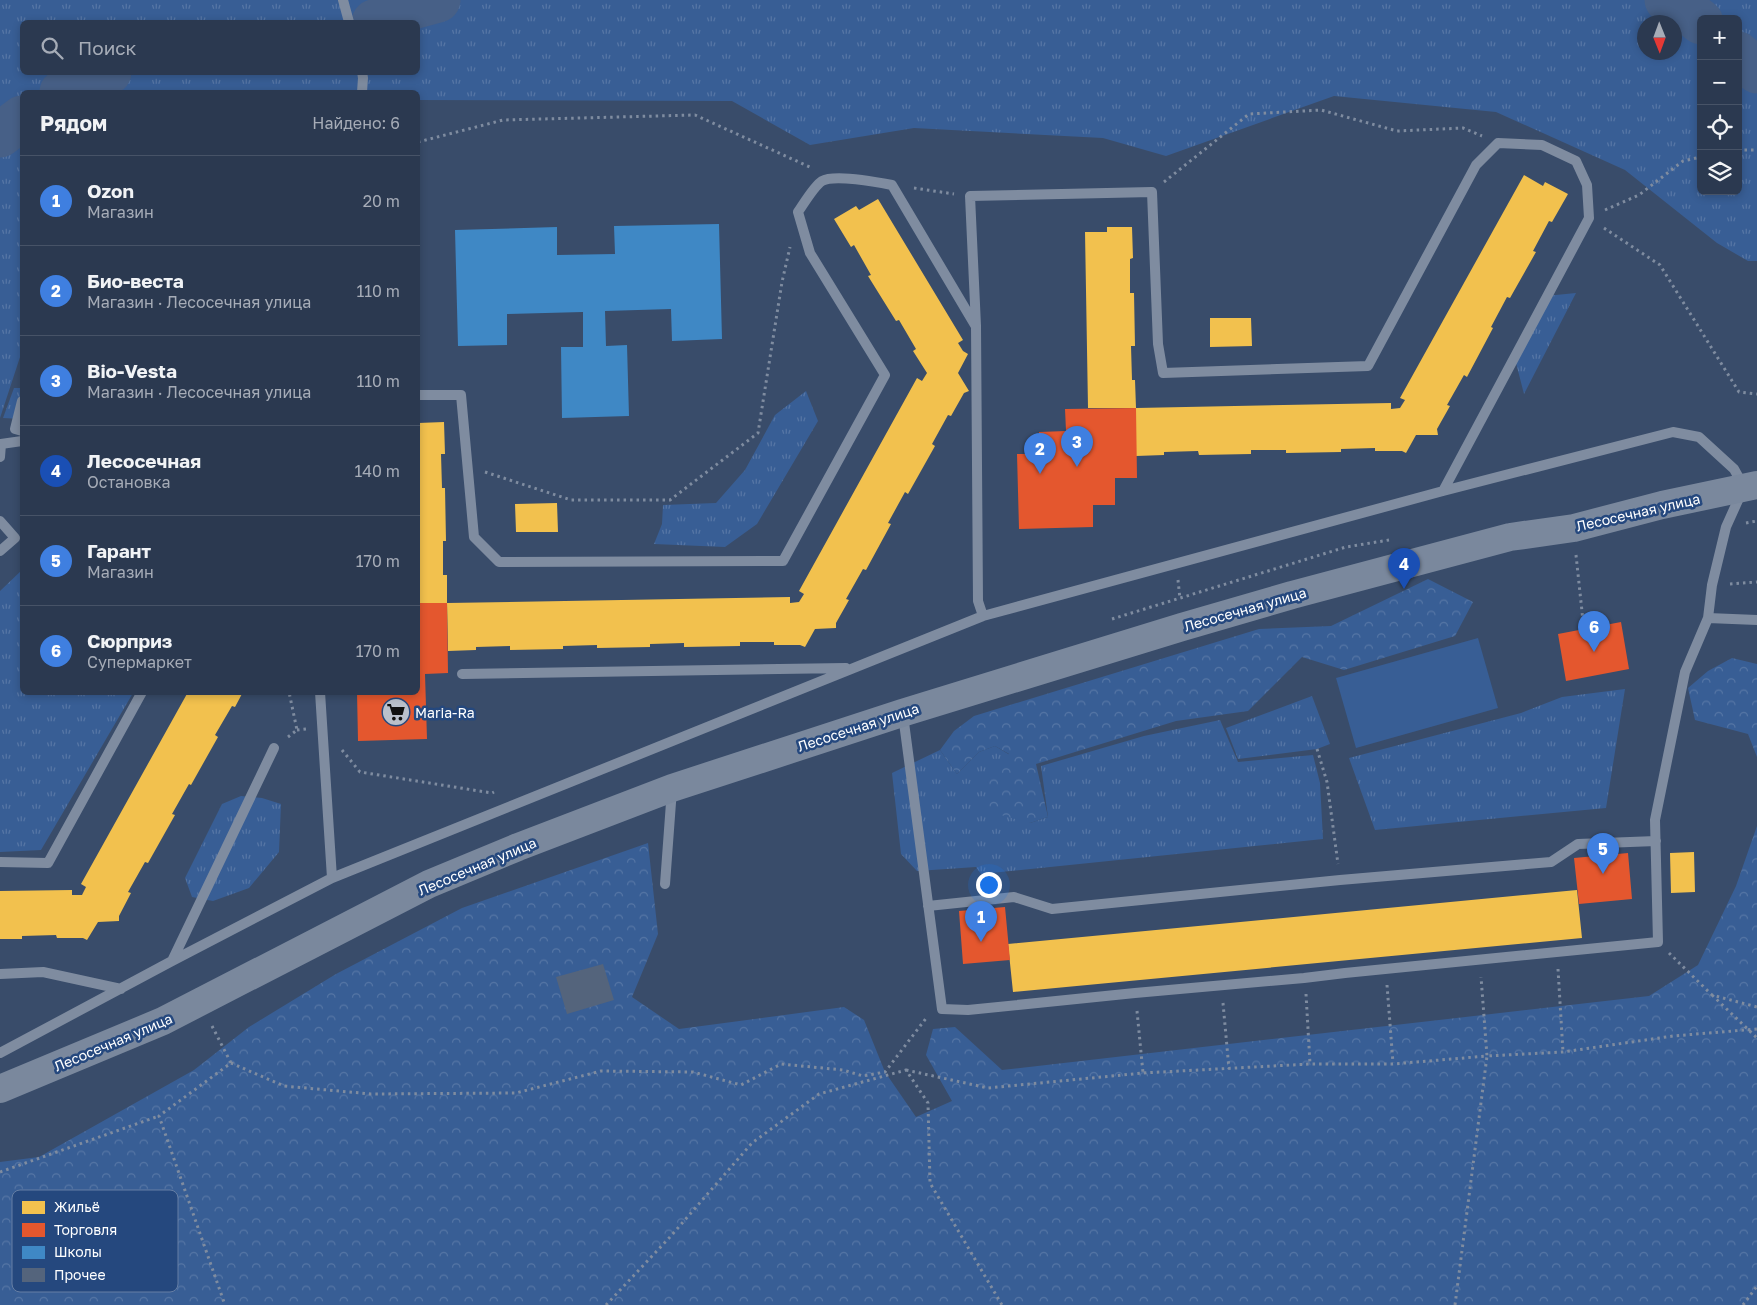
<!DOCTYPE html>
<html lang="ru">
<head>
<meta charset="utf-8">
<style>
	body { margin:0; font-family:"Golos Text",sans-serif; background:#334057; color:#f1f3f6 }
	.controls { position:absolute; right:15px; top:15px; display:grid; overflow:hidden; border-radius:8px; box-shadow:0 2px 8px #0003 }
	.controls button { width:45px; height:45px; display:grid; place-items:center; padding:0; border:0; border-bottom:1px solid #475367; background:#2b3950; color:#f1f3f6; font:25px sans-serif }
	.compass { position:absolute; left:1637px; top:15px; width:45px; height:45px; border-radius:50%; background:#2b3950; box-shadow:0 2px 8px #0003; rotate:179deg }
	.you { position:absolute; left:988px; top:884px; width:18px; height:18px; margin:-12px; border:4px solid #fff; border-radius:50%; background:#1a73e8; box-shadow:0 0 0 8px #1a73e833 }
	.badge { display:grid; place-items:center; width:32px; height:32px; border-radius:50%; background:#8abfa5; color:#fff; font-size:16px; font-weight:700 }
	.pin { position:absolute; translate:-50% -41px; filter:drop-shadow(0 1px 2px #0008) }
	.pin::after { content:''; position:absolute; top:26px; width:18px; height:15px; background:inherit; clip-path:polygon(0 0,100% 0,50% 100%) }
	.list { margin:0; padding:0; list-style:none }
	h2 { display:flex; justify-content:space-between; align-items:center; height:65px; margin:0; padding:0 20px; font-size:21px }
	h2 small { font-size:16px; font-weight:400; color:#a6acb7 }
	.list li { display:grid; grid-template-columns:32px 1fr auto; gap:15px; align-items:center; box-sizing:border-box; height:90px; padding:0 20px; border-top:1px solid #475367 }
	.list b { display:block; font-size:19px; white-space:nowrap }
	.list p { margin:0; font-size:16px; white-space:nowrap; color:#a6acb7 }
	.list em { font-size:16px; font-style:normal; color:#a6acb7 }
	.icon { flex:none; width:28px; height:28px; fill:none; stroke:currentColor; stroke-width:2; stroke-linecap:round; stroke-linejoin:round }
	.map { position:relative; flex:none; width:1757px; height:1305px; overflow:hidden }
	.search { position:absolute; background:#2b3950; box-shadow:0 2px 8px #0003; left:20px; top:20px; width:400px; height:55px; display:flex; align-items:center; gap:12px; box-sizing:border-box; padding:0 18px; border-radius:8px; color:#a6acb7; font-size:19px }
	.panel { position:absolute; background:#2b3950; box-shadow:0 2px 8px #0003; left:20px; top:90px; width:400px; height:605px; border-radius:8px }
	.map>svg:first-child { display:block }
	.grass { fill:url(#grass-tufts); fill-rule:evenodd }
	.forest { fill:url(#forest-crowns) }
	.pitch { fill:#385e95 }
	.homes { fill:#f2c14e }
	.shops { fill:#e4572e }
	.schools { fill:#3f88c5 }
	.lines { fill:none; stroke-linecap:round; stroke-linejoin:round }
	.river { stroke:#476087; stroke-width:45 }
	.building { fill:#54647c }
	.path { stroke:#7f8ca0; stroke-width:3; stroke-dasharray:2.5 4; stroke-linecap:butt }
	.lane { stroke:#7f8ca0; stroke-width:10 }
	.secondary { stroke:#7a889d; stroke-width:28 }
	.labels { text-anchor:middle; dominant-baseline:central; stroke-width:5; stroke-linejoin:round; paint-order:stroke }
	.street-label { font-size:14px; fill:#fff; stroke:#25487e }
	.poi-label { font-size:14px; fill:#fff; stroke:#25487e; text-anchor:start }
	.key { fill:#25487e; stroke:#667fa5; stroke-width:1 }
	.key-label { font-size:14px; fill:#fff }
</style>
</head>
<body>
<div class="map">
<svg width="1757" height="1305" viewBox="0 0 1757 1305">
	<defs>
		<pattern id="grass-tufts" width="24" height="20" patternUnits="userSpaceOnUse" patternTransform="scale(1.25)"><rect width="24" height="20" fill="#385e95"/><path d="M3 7l-1-3M5 7V3M7 7l1-3M15 17l-1-3M17 17v-4M19 17l1-3" fill="none" stroke="#5676a5"/></pattern>
		<pattern id="forest-crowns" width="20" height="18" patternUnits="userSpaceOnUse" patternTransform="scale(1.25)"><rect width="20" height="18" fill="#385e95"/><path d="M2 6a3 3 0 1 1 6 0M12 15a3 3 0 1 1 6 0" fill="none" stroke="#5676a5"/></pattern>
	</defs>
	<rect width="100%" height="100%" fill="#394c6a"/>
	<!-- grass -->
	<path class="grass" d="M0,0h1757v261h-9l-31,-18 -92,-73 -129,-58 -162,-16 -168,60 -63,-18 -189,-10 -104,17 -78,-44 -314,-1v-8h-396v259l-22,67zM1701,19h37v172h-37zM22,22h396v50h-396zM1644,22h30v30h-30z
		M1576,293l-52,101 -9,-35 31,-63z
		M14,388h8v31l-19,-1z
		M806,391l12,30 -61,103 -32,23 -71,-3 8,-20 1,-19 53,-2 29,-33 30,-55z
		M22,570v122l111,1 -92,157 -41,2v-261z
		M1625,689l-19,119 -231,22 -26,-72 172,-45 41,-16z
		M1312,696l18,48 -13,5 -79,10 -12,-31z
		M1220,720l18,42 75,-7 7,28 3,56 -342,35 -5,-7 -59,4 -16,-17 -9,-81 48,-23 17,24 22,-22 16,-6 15,9 -23,27 43,41 18,-6 -7,-51 103,-30z
		M241,796l21,2 19,6 -2,48 -30,36 -36,13 -21,-4 -7,-19 37,-74z"/>
	<!-- forest -->
	<path class="forest" d="M1428,579l45,23 -18,34 -111,34 -42,-13 -54,54 -72,10 -140,43 12,53 -18,6 -40,-11 -3,-31 22,-27 -14,-8 -16,6 -22,22 -17,-24 14,-19 20,-15 285,-87 72,-3z
		M1732,658l25,6v93l-9,-23 -53,-14 -7,-32 20,-17z
		M1757,826v479h-1757v-143l39,-5 155,-87 55,-43 87,-53 126,-66 186,-65 10,91 -26,63 47,32 165,-22 20,13 21,52 31,45 36,-16 -26,-46 7,-26 22,-2 47,43 647,-74 49,-31 38,-79z"/>
	<!-- pitch -->
	<path class="pitch" d="M1478,638l20,70 -142,40 -20,-70z"/>
	<!-- homes -->
	<path class="homes" d="M1524,175l19,11 2,-4 23,12 -16,28 -3,-1 -16,30 3,1 -26,46 -3,-1 -16,30 2,1 -26,49 -3,-2 -17,30 3,1 -13,23 1,6h-22l-10,18 -4,-2h-27v-3l-34,1v3l-55,1v-3h-35v4l-52,1 -1,-4 -34,1v3l-28,1v-48h-48l-3,-176h22v-5h25l1,31 -3,1v34h4l1,53h-4l1,34h3l1,28 255,-5v6l9,-1 5,-8 -5,-2z
		M878,199l85,141 -5,3 5,8 5,3 -10,19 11,18 -5,2 -13,23 -3,-1 -16,29 3,2 -27,48 -3,-2 -17,31 3,1 -25,46 -3,-1 -17,30 3,1 -13,23v5l-21,1 -10,18 -5,-2h-26v-3h-34v4l-56,1v-4l-34,1v3l-53,1v-3l-34,1v3l-53,1v-4l-34,1v3l-28,1 -1,-48 343,-6v6l9,-1 5,-8 -5,-3 118,-213 5,3 5,-8 -14,-22 3,-2 -17,-29 -3,1 -28,-45 3,-1 -17,-30 -3,2 -17,-28 22,-13 3,4z
		M1210,318h41l1,28 -42,1z
		M444,422l1,32h-4l1,34h3l1,53h-3v34h4v28h-29v-180z
		M557,503l1,29h-42l-1,-28z
		M188,692h55l-8,15 -3,-1 -17,29 3,2 -27,48 -2,-1 -17,30 3,1 -27,48 -3,-1 -17,30 3,1 -12,23v5l-21,1 -11,18 -4,-2h-26l-1,-3 -34,1v3h-22v-48l72,-1v5h10l4,-8 -5,-3z
		M1694,852l1,40 -24,1 -1,-40z
		M1577,890l5,48 -569,54 -5,-48z"/>
	<!-- shops -->
	<path class="shops" d="M1136,408l1,70h-22v27h-22v22l-74,2 -2,-75h22v-22l27,-1 -1,-22z
		M418,603h29l1,70 -23,1 2,65 -69,2 -1,-49h61z
		M1621,622l8,47 -63,12 -8,-47z
		M1628,853l4,46 -53,5 -5,-46z
		M1005,907l5,53 -47,4 -4,-53z"/>
	<!-- schools -->
	<path class="schools" d="M719,224l3,115 -50,2 -1,-32 -66,2 1,35 21,-1 2,71 -67,2 -1,-71h22v-35l-76,2v31l-49,1 -3,-116 102,-3v28l58,-1 -1,-28z"/>
	<g class="lines">
		<!-- river -->
		<path class="river" d="M1667,0l14,6 20,16
			M374,22l35,-14 29,-8
			M1738,54l19,17
			M62,92l16,-9 31,-11
			M0,135l22,-17"/>
	</g>
	<!-- building -->
	<path class="building" d="M603,964l11,36 -47,14 -11,-37z"/>
	<g class="lines">
		<!-- path -->
		<path class="path" d="M418,142l85,-22 192,-5 117,53
			M1738,150h19
			M1164,182l85,-68 72,-4 76,21 66,-3 19,8
			M914,188l40,6
			M1605,210l34,-15 44,-34 18,-4
			M1604,228l56,37 79,127 18,2
			M485,472l86,28h99l88,-67 24,-151 8,-35
			M1746,523l11,-2
			M1576,555l7,66
			M1178,580l2,19
			M1730,584l27,-2
			M1112,619l234,-72 43,-7
			M297,730l9,-1
			M288,737l9,-7 -8,-38
			M1317,749l10,33 11,82
			M342,750l18,22 132,21 2,-1
			M1669,953l43,42 45,12
			M1558,969l5,83
			M1387,985l6,78
			M1306,994l4,70
			M1712,995l45,43
			M1223,1003l6,66
			M1137,1011l6,62
			M212,1026l19,37 -72,53 66,189
			M231,1063l53,23 87,8 145,-1 85,-22 92,1 48,13 40,-21 62,6 20,6 22,-4 42,-55
			M906,1070l82,18 155,-15 167,-9h83l94,-8 -6,-79
			M0,1172l159,-56
			M606,1305l64,-68 82,-94 67,-49 87,-24 22,33 2,80 72,122
			M1455,1305l32,-249 76,-4 110,-16 84,-7
			M1743,1305l14,-19"/>
		<!-- lane -->
		<path class="lane" d="M343,0l6,22
			M362,72l1,6 -1,14
			M418,395h43l13,142 25,25 284,-1 102,-186 -75,-122 -12,-41c5,-7 16,-26 24,-31 12,-7 55,1 70,4l83,140
			M22,401l-7,28 7,2
			M0,457l1,-13 21,-3
			M0,521l15,17 -15,13
			M983,616l-5,-15 -2,-275 -6,-130 182,-4 6,152 5,29 205,-7 108,-201 22,-22 44,2 34,16 11,24 2,33 -146,273
			M462,674l384,-6
			M320,692l12,186
			M903,715l39,294 26,1 167,-17 169,-15 41,-5 313,-31 -3,-122 30,-148 23,-54
			M0,862l48,1 94,-171
			M665,884l7,-95
			M928,906l86,-9 38,12 288,-29 211,-18 27,-18 78,-3
			M172,961l102,-213
			M0,974l43,-2 78,17
			M0,1053l172,-92 160,-83 651,-262 460,-125 230,-59 26,5 35,32 10,18 -18,40 -14,58 -4,33 49,2"/>
		<!-- secondary -->
		<path class="secondary" d="M0,1089l163,-68 266,-137 89,-37 154,-59 230,-75 280,-86 110,-32 218,-58 64,-9 88,-23 95,-20"/>
	</g>
	<!-- icons -->
	<defs>
		<symbol id="supermarket-disc" viewBox="-11 -11 22 22"><circle r="9.5" fill="#bac0cb" stroke="#25487e"/><path d="M-6-5.5h2.5l.6 2H6L4.5 2H-2.5L-4.4-4H-6ZM-1.5 3.2a1.3 1.3 0 1 0 .1 0ZM3 3.2a1.3 1.3 0 1 0 .1 0Z" fill="#111"/></symbol>
	</defs>
	<g fill-rule="evenodd">
		<use href="#supermarket-disc" x="380" y="696" width="32" height="32"/>
	</g>
	<g class="labels">
		<!-- street labels -->
		<g class="street-label">
			<text transform="translate(1638 512) rotate(-13)">Лесосечная улица</text>
			<text transform="translate(1245 609) rotate(-16)">Лесосечная улица</text>
			<text transform="translate(858 727) rotate(-18)">Лесосечная улица</text>
			<text transform="translate(477 866) rotate(-23)">Лесосечная улица</text>
			<text transform="translate(113 1042) rotate(-23)">Лесосечная улица</text>
		</g>
		<!-- poi labels -->
		<g class="poi-label">
			<text x="415" y="712">Maria-Ra</text>
		</g>
	</g>
	<!-- legend -->
	<rect x="12" y="1190" width="166" height="102" rx="8" class="key"/>
	<rect x="22" y="1201" width="23" height="13" fill="#f2c14e"/>
	<rect x="22" y="1223" width="23" height="14" fill="#e4572e"/>
	<rect x="22" y="1246" width="23" height="13" fill="#3f88c5"/>
	<rect x="22" y="1268" width="23" height="14" fill="#54647c"/>
	<g class="key-label">
		<text x="54" y="1212">Жильё</text>
		<text x="54" y="1235">Торговля</text>
		<text x="54" y="1257">Школы</text>
		<text x="54" y="1280">Прочее</text>
	</g>
</svg>
<div class="controls">
<button>+</button>
<button>−</button>
<button><svg class="icon" aria-label="locate" viewBox="0 0 24 24"><circle cx="12" cy="12" r="6"/><path d="M12 2v4M12 18v4M2 12h4M18 12h4"/></svg></button>
<button><svg class="icon" aria-label="layers" viewBox="0 0 24 24"><path d="M12 4l9 5-9 5-9-5zM3 14l9 5 9-5"/></svg></button>
</div>
<svg class="compass" viewBox="-18 -18 36 36"><path d="M0-13l5 13h-10z" fill="#e53935"/><path d="M0 13l5-13h-10z" fill="#a6acb7"/></svg>
<div class="you"></div>
<div class="pin badge" style="left:981px;top:942px;background:#3f7fe0">1</div>
<div class="pin badge" style="left:1040px;top:474px;background:#3f7fe0">2</div>
<div class="pin badge" style="left:1077px;top:467px;background:#3f7fe0">3</div>
<div class="pin badge" style="left:1404px;top:589px;background:#1a4fb4">4</div>
<div class="pin badge" style="left:1603px;top:874px;background:#3f7fe0">5</div>
<div class="pin badge" style="left:1594px;top:652px;background:#3f7fe0">6</div>
<div class="search"><svg class="icon" aria-label="search" viewBox="0 0 24 24"><circle cx="10" cy="10" r="6"/><path d="M15 15l6 6"/></svg>Поиск</div>
<section class="panel">
<h2>Рядом<small>Найдено: 6</small></h2>
<ul class="list">
<li><span class="badge" style="background:#3f7fe0">1</span><div><b>Ozon</b><p>Магазин</p></div><em>20 m</em></li>
<li><span class="badge" style="background:#3f7fe0">2</span><div><b>Био-веста</b><p>Магазин · Лесосечная улица</p></div><em>110 m</em></li>
<li><span class="badge" style="background:#3f7fe0">3</span><div><b>Bio-Vesta</b><p>Магазин · Лесосечная улица</p></div><em>110 m</em></li>
<li><span class="badge" style="background:#1a4fb4">4</span><div><b>Лесосечная</b><p>Остановка</p></div><em>140 m</em></li>
<li><span class="badge" style="background:#3f7fe0">5</span><div><b>Гарант</b><p>Магазин</p></div><em>170 m</em></li>
<li><span class="badge" style="background:#3f7fe0">6</span><div><b>Сюрприз</b><p>Супермаркет</p></div><em>170 m</em></li>
</ul>
</section>
</div>
</body>
</html>
